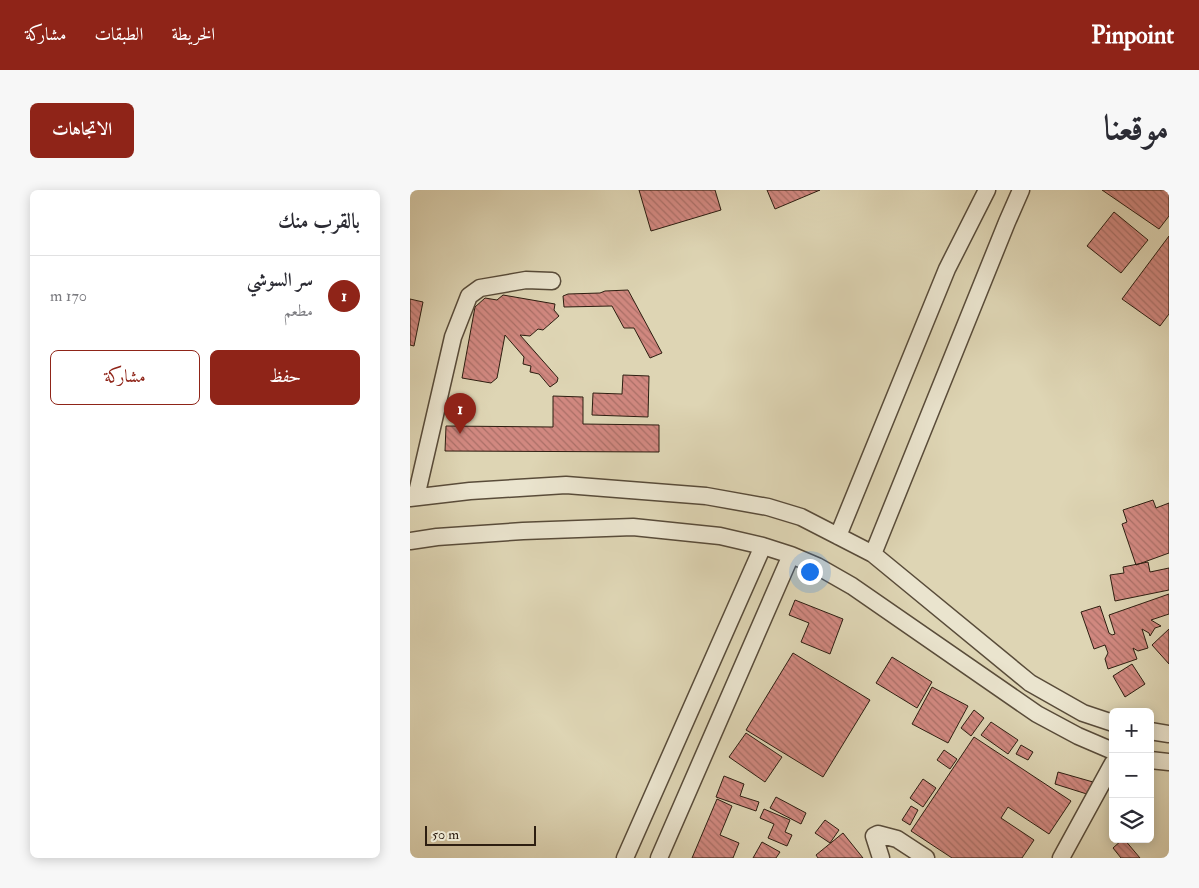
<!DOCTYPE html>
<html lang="ar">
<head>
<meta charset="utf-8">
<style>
	body { margin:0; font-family:"IM FELL Double Pica",Amiri,serif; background:#f7f7f7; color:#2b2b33; direction:rtl }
	.controls { position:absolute; right:15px; bottom:15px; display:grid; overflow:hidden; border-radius:8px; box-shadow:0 2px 12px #0003 }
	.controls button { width:45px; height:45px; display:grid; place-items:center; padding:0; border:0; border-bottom:1px solid #e1e1e2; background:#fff; color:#2b2b33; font:25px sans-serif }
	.scale { position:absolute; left:15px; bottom:12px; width:111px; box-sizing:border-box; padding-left:5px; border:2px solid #2d1e11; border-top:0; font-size:14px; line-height:18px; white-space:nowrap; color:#2d1e11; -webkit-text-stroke:4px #eae4ce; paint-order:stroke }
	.you { position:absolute; left:399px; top:381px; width:18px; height:18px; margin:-12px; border:4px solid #fff; border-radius:50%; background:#1a73e8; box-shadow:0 0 0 8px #1a73e833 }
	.badge { display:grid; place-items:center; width:32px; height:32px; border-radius:50%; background:#8f2418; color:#fff; font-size:16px; font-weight:700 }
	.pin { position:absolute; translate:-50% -41px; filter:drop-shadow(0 1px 2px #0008) }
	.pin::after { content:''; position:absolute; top:26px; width:18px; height:15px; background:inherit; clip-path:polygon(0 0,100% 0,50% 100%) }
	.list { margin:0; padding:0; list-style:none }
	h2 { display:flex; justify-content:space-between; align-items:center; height:65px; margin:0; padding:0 20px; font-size:21px }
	h2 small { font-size:16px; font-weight:400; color:#7c7c81 }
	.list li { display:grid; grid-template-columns:32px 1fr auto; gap:15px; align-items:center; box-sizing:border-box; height:80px; padding:0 20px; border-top:1px solid #e1e1e2 }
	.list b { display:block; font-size:19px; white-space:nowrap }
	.list p { margin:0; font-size:16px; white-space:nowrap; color:#7c7c81 }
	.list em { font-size:16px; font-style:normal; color:#7c7c81 }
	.actions { display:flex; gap:10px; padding:15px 20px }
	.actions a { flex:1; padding:11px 0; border:1px solid #8f2418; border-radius:8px; text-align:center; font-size:18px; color:#8f2418 }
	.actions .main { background:#8f2418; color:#fff }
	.icon { flex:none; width:28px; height:28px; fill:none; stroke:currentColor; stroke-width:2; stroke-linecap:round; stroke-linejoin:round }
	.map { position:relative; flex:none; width:759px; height:668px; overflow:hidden; direction:ltr; border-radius:8px }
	header { display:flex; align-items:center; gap:30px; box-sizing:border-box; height:70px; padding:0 25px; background:#8f2418; color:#fff }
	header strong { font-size:24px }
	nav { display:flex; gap:28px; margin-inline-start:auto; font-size:18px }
	.intro { display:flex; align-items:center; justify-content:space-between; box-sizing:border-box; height:120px; padding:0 30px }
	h1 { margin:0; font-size:35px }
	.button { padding:12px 22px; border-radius:8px; background:#8f2418; color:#fff; font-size:18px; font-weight:700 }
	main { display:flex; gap:30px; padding:0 30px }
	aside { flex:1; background:#fff; border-radius:8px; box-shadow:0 2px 12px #0003 }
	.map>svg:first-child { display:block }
	.building { fill:url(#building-back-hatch); stroke:#2d1e11 }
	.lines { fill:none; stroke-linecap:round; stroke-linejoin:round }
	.minor-casing { stroke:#594c3a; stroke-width:19 }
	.minor { stroke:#eae4ce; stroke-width:16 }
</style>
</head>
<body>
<header>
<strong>Pinpoint</strong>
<nav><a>الخريطة</a><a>الطبقات</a><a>مشاركة</a></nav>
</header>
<div class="intro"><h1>موقعنا</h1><a class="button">الاتجاهات</a></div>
<main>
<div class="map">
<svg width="759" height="668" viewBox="0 0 759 668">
	<defs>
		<pattern id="building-back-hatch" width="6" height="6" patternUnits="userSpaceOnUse" patternTransform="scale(1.25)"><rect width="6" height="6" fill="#d18880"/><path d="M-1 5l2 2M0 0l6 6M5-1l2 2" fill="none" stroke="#aa6f67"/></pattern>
	</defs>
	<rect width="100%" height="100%" fill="#ded5b4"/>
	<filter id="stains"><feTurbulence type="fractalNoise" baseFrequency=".004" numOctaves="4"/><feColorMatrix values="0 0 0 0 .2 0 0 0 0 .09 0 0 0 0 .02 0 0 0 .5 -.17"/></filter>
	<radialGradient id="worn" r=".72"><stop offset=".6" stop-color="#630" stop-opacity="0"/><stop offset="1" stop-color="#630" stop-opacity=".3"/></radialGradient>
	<!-- building -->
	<path class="building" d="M229,0h76l6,20 -70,21z
		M357,0h53l-45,19z
		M692,0h67v26l-10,13z
		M704,22l34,28 -27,33 -34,-27z
		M759,46v78l-9,12 -38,-27z
		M218,100l34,63 -12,5 -16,-30h-10l-12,-22 -48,1 -1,-11 5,-2 32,-1 5,-2z
		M93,105l52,9 -1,6 5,6 -16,14 -5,-1 -8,7 -10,-1 38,43 -1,4 -7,5 -11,-13 -9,-2 1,-6 -8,-2 1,-7 -19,-22 -8,43 -6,5 -29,-5 13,-71 10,-9 12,2z
		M0,109l13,3 -9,44 -4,-1z
		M213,185l26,1 -1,41 -56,-2 1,-22 29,1z
		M143,206l30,1v27l76,1v27l-214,-1 1,-25 107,1z
		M743,310l3,8 13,-5v50l-33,12 -14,-41 5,-2 -4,-12z
		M738,372l2,10 19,-4v22l-54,11 -5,-26 14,-2 -1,-6z
		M759,404v20l-18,6 10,6 -6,2 -5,8 -1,-3 -7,-4 6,19 -10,3 -5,-3 4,11 -29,10 -3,-10 3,-6 -3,-8 -11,4 -13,-37 19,-6 9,27 3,2 3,-1 -6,-19z
		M385,410l48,19 -13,35 -29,-12 8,-19 -20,-8z
		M759,439v35l-17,-19z
		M383,463l77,47 -47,77 -77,-47z
		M482,467l40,25 -15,26 -41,-25z
		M722,474l13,20 -20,13 -12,-21z
		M522,497l36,19 -20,37 -36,-19z
		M564,520l10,8 -13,18 -10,-8z
		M581,532l27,18 -10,14 -27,-19z
		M336,543l36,24 -17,25 -36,-25z
		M564,547l97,64 -22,33 -41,-27 -7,11 33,22 -12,18h-70l-41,-27z
		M611,555l12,7 -5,8 -12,-6z
		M534,560l13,9 -7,10 -13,-9z
		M648,582l35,10 -3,13 -35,-11z
		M314,586l20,8 -4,12 19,6 -3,9 -40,-14z
		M513,589l13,9 -13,19 -13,-9z
		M366,607l30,16 -5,11 -31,-16z
		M307,609l15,7 -12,29 19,8 -6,15h-41z
		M501,616l7,4 -8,15 -8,-5z
		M354,619l26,11 -5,12 7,3 -5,11 -19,-8 6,-14 -14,-6z
		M415,630l14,10 -9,13 -15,-10z
		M433,643l20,25h-45l-2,-3z
		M713,649h1l16,19h-19l-8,-10z
		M352,652l18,10 -4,6h-23z"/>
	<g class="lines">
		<defs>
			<path id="minor" d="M6,307l37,-160 16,-41 11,-8 46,-8 26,1
				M0,308l60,-7 96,-6 140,11 62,11 33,10 72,37 157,129 53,30 30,10
				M428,346l109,-267 40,-79
				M0,351l27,-4 86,-6 110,-4 87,9 43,10 28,9 26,11 35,20 185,128 41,22 35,15
				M463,364l134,-332 14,-32
				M740,541l19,3
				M740,570l19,2
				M215,668l138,-312
				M249,668l132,-303
				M471,668l-7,-22 4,-2 19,5 29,19
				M651,668l52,-95"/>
		</defs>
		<!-- minor casing -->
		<use href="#minor" class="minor-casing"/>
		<!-- minor -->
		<use href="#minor" class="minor"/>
	</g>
	<rect width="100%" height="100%" filter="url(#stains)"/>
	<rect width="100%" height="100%" fill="url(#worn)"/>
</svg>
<div class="controls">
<button>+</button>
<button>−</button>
<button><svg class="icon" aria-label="layers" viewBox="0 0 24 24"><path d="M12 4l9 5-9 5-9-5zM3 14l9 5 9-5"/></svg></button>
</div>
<div class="scale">50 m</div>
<div class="you"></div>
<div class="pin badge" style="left:50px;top:244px">1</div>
</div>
<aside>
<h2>بالقرب منك<small></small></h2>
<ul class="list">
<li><span class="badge">1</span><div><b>سر السوشي</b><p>مطعم</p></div><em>170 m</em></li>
</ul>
<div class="actions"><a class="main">حفظ</a><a>مشاركة</a></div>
</aside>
</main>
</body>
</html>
